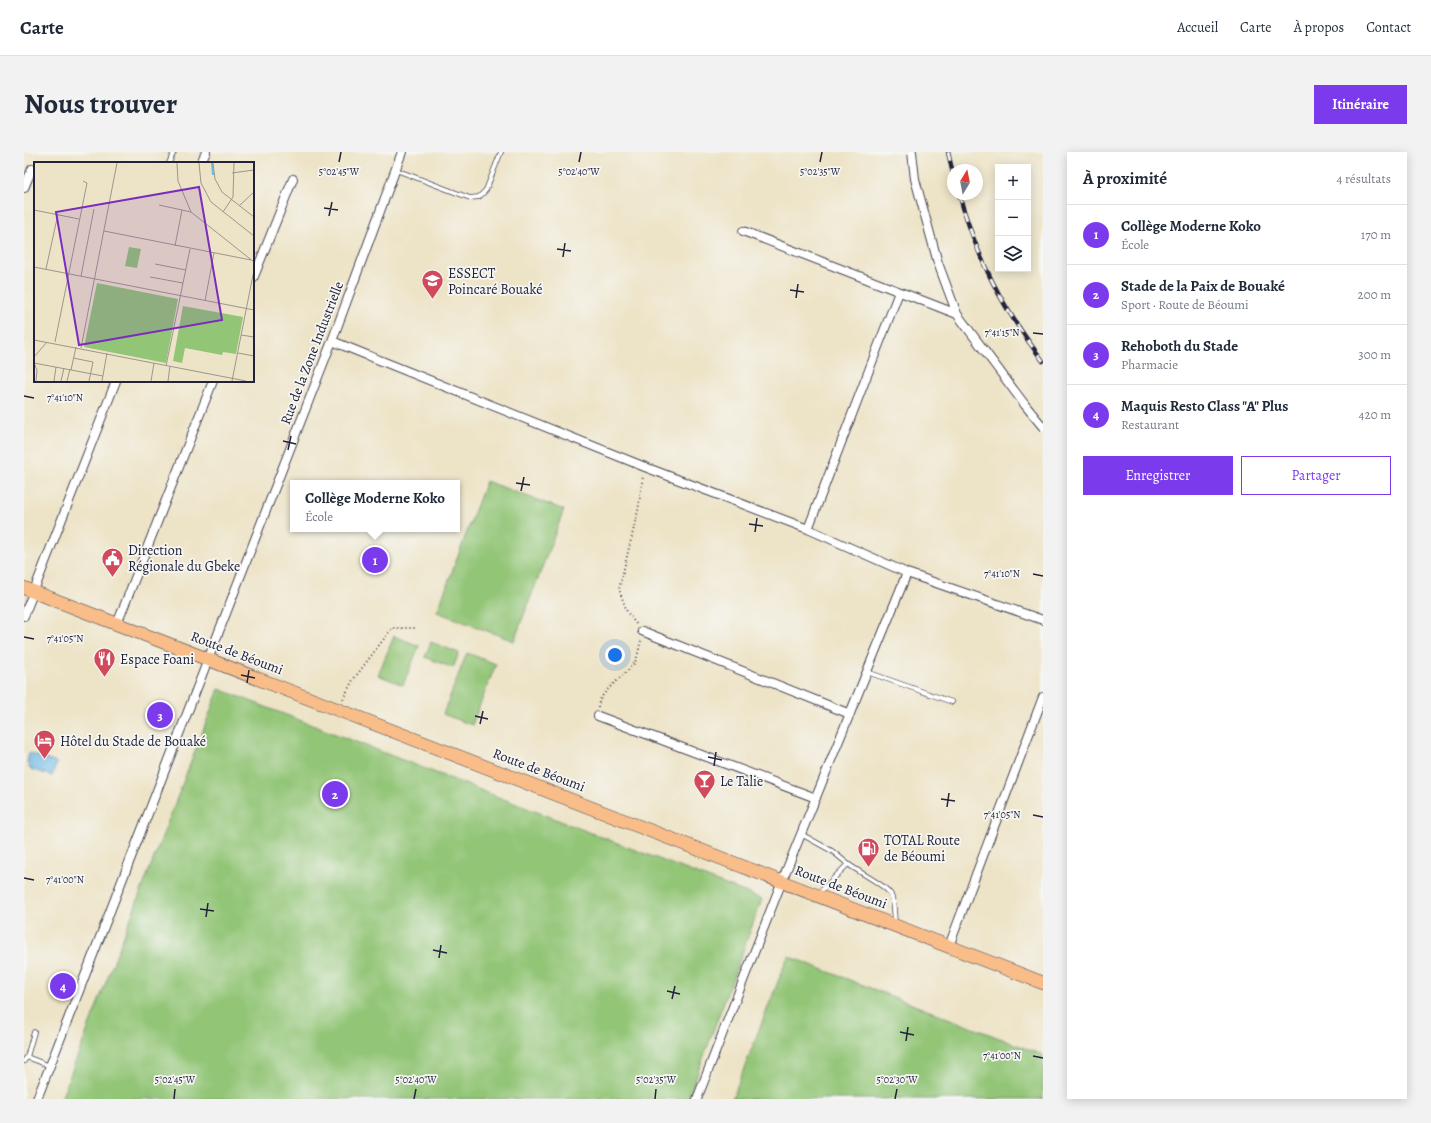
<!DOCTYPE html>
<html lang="fr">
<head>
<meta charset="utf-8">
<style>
	body { margin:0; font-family:Alegreya,serif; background:#f2f2f3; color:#1f2937 }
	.controls { position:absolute; right:12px; top:12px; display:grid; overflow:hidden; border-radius:0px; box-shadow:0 2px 10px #0003 }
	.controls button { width:36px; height:36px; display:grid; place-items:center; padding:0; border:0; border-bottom:1px solid #e0e1e3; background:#fff; color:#1f2937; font:20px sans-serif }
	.compass { position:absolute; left:923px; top:12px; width:36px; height:36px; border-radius:50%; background:#fff; box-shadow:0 2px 10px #0003; rotate:10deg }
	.you { position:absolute; left:591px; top:503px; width:14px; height:14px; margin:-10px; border:3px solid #fff; border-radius:50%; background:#1a73e8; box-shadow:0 0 0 6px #1a73e833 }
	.badge { display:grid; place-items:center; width:26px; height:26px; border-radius:50%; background:#7c3aed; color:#fff; font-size:13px; font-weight:700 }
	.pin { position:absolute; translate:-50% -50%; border:2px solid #fff; box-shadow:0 1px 4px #0006 }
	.popup { position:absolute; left:266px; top:328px; width:170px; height:52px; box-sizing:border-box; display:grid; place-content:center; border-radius:0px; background:#fff; filter:drop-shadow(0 1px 3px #0005); font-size:13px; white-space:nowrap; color:#747a83 }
	.popup b { font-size:15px; color:#1f2937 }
	.popup::after { content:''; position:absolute; left:50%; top:100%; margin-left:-8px; border:8px solid transparent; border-top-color:#fff }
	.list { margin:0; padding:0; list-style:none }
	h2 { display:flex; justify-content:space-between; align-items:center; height:52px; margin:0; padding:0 16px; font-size:17px }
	h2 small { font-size:13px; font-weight:400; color:#747a83 }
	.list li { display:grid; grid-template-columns:26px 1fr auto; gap:12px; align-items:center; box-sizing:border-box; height:60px; padding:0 16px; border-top:1px solid #e0e1e3 }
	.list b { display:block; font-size:15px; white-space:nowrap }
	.list p { margin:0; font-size:13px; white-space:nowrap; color:#747a83 }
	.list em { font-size:13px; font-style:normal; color:#747a83 }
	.actions { display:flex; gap:8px; padding:12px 16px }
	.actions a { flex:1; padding:9px 0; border:1px solid #7c3aed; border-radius:0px; text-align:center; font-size:14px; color:#7c3aed }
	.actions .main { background:#7c3aed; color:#fff }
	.icon { flex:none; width:22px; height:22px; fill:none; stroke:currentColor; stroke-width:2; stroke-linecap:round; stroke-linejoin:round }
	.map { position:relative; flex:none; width:1019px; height:947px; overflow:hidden; border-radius:0px }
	header { display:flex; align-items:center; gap:24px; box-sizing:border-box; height:56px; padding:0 20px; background:#fff; border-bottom:1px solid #e0e1e3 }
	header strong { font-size:19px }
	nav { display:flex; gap:22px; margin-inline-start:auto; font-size:14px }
	.intro { display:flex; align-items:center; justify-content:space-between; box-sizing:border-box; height:96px; padding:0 24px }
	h1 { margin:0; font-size:28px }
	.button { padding:10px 18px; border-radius:0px; background:#7c3aed; color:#fff; font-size:14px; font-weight:700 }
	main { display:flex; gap:24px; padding:0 24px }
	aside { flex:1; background:#fff; border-radius:0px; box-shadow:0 2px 10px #0003 }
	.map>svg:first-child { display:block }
	.green { fill:#92c576; stroke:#5a7458 }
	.water { fill:#6ab8e4; stroke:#466d90 }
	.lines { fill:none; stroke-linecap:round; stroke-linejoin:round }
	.lane-casing { stroke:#403f50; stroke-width:5.5 }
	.street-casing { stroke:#403f50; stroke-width:10 }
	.primary-casing { stroke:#403f50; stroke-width:14 }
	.path { stroke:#403f50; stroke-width:2; stroke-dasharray:1 3; stroke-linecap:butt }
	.lane { stroke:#fff; stroke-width:4 }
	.street { stroke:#fff; stroke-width:8 }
	.primary { stroke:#f8bd89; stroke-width:13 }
	.rail-casing { stroke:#22223b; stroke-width:4.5 }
	.rail { stroke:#f6f6f2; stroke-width:3; stroke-dasharray:9; stroke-linecap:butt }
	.ticks { fill:none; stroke:#22223b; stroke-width:1.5 }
	.labels { text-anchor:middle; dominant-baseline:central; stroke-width:3.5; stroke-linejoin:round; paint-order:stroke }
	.poi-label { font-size:14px; fill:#22223b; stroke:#f6f6f2; text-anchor:start }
	.street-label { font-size:14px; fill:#22223b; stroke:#f6f6f2 }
	.inset-river { fill:none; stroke:#6ab8e4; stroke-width:2 }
	.inset-road { fill:none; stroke:#9c968e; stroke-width:1 }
	.view { fill:#7b2cbf; fill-opacity:0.15; stroke:#7b2cbf; stroke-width:2 }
	.inset-edge { fill:none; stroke:#22223b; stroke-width:2 }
	.ticks-label { font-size:10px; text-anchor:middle; fill:#22223b; stroke:#f6f6f2; stroke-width:3.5; stroke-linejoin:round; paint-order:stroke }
</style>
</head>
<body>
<header>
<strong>Carte</strong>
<nav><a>Accueil</a><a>Carte</a><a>À propos</a><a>Contact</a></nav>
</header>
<div class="intro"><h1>Nous trouver</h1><a class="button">Itinéraire</a></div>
<main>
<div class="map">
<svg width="1019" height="947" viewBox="0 0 1019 947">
	<rect width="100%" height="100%" fill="#f6f6f2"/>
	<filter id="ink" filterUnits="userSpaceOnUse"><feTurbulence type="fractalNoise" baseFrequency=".025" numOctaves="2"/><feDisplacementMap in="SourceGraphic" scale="8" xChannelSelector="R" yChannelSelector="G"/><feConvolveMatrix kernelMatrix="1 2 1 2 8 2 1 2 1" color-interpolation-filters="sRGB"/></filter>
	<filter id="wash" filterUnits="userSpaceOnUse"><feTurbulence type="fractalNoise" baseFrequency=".012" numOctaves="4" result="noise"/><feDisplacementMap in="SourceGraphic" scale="16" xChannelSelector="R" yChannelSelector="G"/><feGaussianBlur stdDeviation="0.9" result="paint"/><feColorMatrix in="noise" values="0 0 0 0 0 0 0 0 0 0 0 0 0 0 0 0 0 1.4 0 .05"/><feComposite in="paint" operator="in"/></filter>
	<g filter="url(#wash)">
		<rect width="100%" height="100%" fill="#ede3c6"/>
		<!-- green -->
		<path class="green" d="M462,329l78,29 -50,131 -77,-29z
			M370,484l25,10 -16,39 -25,-10z
			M407,490l28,11 -6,15 -28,-11z
			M443,501l29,11 -24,61 -29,-11z
			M195,537l543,210 -74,200h-627z
			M764,804l255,99v44h-311z"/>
		<!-- water -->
		<path class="water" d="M5,601l28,10 -5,13 -22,-7 -3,-7z"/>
	</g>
	<g filter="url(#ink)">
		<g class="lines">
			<defs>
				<path id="lane" d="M145,11l5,-11
					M372,18l74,28 9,-1 7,-7 15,-38
					M843,520l85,30
					M777,682l31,17 16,13
					M795,741l29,-29c10,8 38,21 43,31 4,9 3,19 4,28
					M3,905l23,9
					M0,909l3,-4 7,-25"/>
				<path id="street" d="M888,0l3,27 23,84 19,51 68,91 18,22
					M177,11l5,-11
					M0,36l8,-19
					M719,79l214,83
					M229,127l40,-100
					M308,189l313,126 163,62 99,44 136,47
					M784,377l91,-237
					M0,464l92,-235
					M93,472l96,-243
					M618,479l208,83
					M574,564l218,82
					M925,794l94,-249
					M13,947l295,-758 70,-189
					M673,947l85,-218 125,-308"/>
				<path id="primary" d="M0,436l1019,395"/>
			</defs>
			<!-- lane casing -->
			<use href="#lane" class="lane-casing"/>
			<!-- street casing -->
			<use href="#street" class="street-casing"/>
			<!-- primary casing -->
			<use href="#primary" class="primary-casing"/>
			<!-- path -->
			<path class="path" d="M612,472l-9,-12 -8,-23 19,-78 5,-35
				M319,547l10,-19 39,-52h24
				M574,555c0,-15 30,-33 37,-45 3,-6 4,-15 6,-21"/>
			<!-- lane -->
			<use href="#lane" class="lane"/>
			<!-- street -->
			<use href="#street" class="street"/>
			<!-- primary -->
			<use href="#primary" class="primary"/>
			<defs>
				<path id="rail" d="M924,0l5,22
					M935,42c18,64 43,114 84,167"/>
			</defs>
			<!-- rail casing -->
			<use href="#rail" class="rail-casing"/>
			<!-- rail -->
			<use href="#rail" class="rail"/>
		</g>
	</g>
	<!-- ticks -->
	<path class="ticks" d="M315,10l2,-10M555,10l2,-10M796,10l2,-10M300,56l14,2M305,64l3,-14M533,97l14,2M539,105l2,-14M766,138l14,2M772,146l2,-14M1009,181l10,1M0,244l10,2M259,289l13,3M264,298l3,-14M492,331l14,2M497,339l3,-14M725,372l14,2M731,380l2,-14M1009,422l10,2M0,485l10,2M217,523l14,3M223,531l2,-13M451,564l13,3M456,572l3,-13M684,605l14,3M690,614l2,-14M917,647l14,2M923,655l2,-14M1009,663l10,2M0,726l10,2M176,757l14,2M182,765l2,-14M409,798l14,3M415,806l2,-13M643,839l13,3M648,847l3,-13M876,880l14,3M882,889l2,-14M1009,904l10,2M150,947l1,-10M390,947l2,-10M631,947l1,-10M871,947l2,-10"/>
	<!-- icons -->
	<defs>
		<symbol id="university-pin" viewBox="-11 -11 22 30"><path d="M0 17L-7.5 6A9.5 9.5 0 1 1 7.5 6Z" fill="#d1495b" stroke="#f6f6f2"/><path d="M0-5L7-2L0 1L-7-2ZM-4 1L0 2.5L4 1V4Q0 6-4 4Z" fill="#fff"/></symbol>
		<symbol id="civic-pin" viewBox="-11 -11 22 30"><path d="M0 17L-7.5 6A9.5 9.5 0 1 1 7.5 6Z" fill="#d1495b" stroke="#f6f6f2"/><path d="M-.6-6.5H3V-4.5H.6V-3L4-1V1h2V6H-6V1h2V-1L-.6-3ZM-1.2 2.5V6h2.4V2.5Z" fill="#fff"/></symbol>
		<symbol id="restaurant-pin" viewBox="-11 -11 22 30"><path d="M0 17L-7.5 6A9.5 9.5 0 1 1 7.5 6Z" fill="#d1495b" stroke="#f6f6f2"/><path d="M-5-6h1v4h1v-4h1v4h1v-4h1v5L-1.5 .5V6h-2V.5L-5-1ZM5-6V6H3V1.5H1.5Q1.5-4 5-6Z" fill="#fff"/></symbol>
		<symbol id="hotel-pin" viewBox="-11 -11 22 30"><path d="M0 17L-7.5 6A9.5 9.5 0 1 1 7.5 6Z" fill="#d1495b" stroke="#f6f6f2"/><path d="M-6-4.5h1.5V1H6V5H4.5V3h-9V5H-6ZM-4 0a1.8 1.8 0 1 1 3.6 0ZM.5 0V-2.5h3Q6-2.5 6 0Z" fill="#fff"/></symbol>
		<symbol id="bar-pin" viewBox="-11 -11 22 30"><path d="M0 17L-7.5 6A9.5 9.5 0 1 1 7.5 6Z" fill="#d1495b" stroke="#f6f6f2"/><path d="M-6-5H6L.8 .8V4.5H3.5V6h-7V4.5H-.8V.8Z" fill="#fff"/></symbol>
		<symbol id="fuel-pin" viewBox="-11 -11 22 30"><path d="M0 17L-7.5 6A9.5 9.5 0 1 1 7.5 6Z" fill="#d1495b" stroke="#f6f6f2"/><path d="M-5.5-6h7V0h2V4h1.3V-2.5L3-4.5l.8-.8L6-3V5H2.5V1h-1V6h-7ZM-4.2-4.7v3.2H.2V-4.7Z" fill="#fff"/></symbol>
	</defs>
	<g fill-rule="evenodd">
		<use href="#university-pin" x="396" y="116" width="25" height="34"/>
		<use href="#civic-pin" x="76" y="394" width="25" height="34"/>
		<use href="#restaurant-pin" x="68" y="494" width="25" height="34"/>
		<use href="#hotel-pin" x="8" y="576" width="25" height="34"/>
		<use href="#bar-pin" x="668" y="616" width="25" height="34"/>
		<use href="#fuel-pin" x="832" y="684" width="25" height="34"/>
	</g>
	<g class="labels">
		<!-- poi labels -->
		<g class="poi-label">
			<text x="424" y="121">ESSECT<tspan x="424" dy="16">Poincaré Bouaké</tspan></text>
			<text x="104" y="398">Direction<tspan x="104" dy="16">Régionale du Gbeke</tspan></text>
			<text x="96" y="507">Espace Foani</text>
			<text x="36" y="589">Hôtel du Stade de Bouaké</text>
			<text x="696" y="629">Le Talie</text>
			<text x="860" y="688">TOTAL Route<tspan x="860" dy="16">de Béoumi</tspan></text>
		</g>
		<!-- street labels -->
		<g class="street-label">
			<text transform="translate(288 201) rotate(-69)">Rue de la Zone Industrielle</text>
			<text transform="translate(213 501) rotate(21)">Route de Béoumi</text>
			<text transform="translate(515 618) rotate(21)">Route de Béoumi</text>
			<text transform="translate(817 735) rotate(21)">Route de Béoumi</text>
		</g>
	</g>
	<!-- overview -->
	<g transform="translate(10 10)">
		<rect width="220" height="220" fill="#ede3c6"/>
		<path d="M95,85l12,2 -4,19 -12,-2zM63,121l81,16 -12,64 -82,-16zM149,144l60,11 -7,37 -13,-2 -1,3 -37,-7 -3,15 -9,-2z" fill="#92c576"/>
		<path class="inset-river" d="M178,1l1,12"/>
		<path class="inset-road" d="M143,1l1,18 13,31 63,50M165,1l2,20 10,19 43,34M179,1l2,16 7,13 32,25M198,11l22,-3M125,43l32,7M205,44l15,-14M0,48l45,9M189,50l10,-15 1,-34M70,69l147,29M141,84l7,-36M121,102l31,6M0,105l220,43M12,107l12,-55M47,114l13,-67M116,115l33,6M171,139l9,-48M207,173l13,2M0,178l212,41M21,180l32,-159 -4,-2M47,186l36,-185M204,191l16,3M0,195l13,-15M39,196l20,4 -4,19M0,201l69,13M0,201l3,7 -1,11M132,204l24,-117M37,208l5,-23M20,219l2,-14M27,219l3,-13M33,219l3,-12M68,219l5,-28M117,219l3,-18M134,219l2,-15M198,219l22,-111"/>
		<path class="view" d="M165,25l23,133 -143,25 -23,-133z"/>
		<rect width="220" height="220" class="inset-edge"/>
	</g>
	<g class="ticks-label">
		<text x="315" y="23">5°02'45"W</text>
		<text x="555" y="23">5°02'40"W</text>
		<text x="796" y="23">5°02'35"W</text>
		<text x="978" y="184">7°41'15"N</text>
		<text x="41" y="249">7°41'10"N</text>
		<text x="978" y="425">7°41'10"N</text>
		<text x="41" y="490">7°41'05"N</text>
		<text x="978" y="666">7°41'05"N</text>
		<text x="41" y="731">7°41'00"N</text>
		<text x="978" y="907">7°41'00"N</text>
		<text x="151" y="931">5°02'45"W</text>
		<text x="392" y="931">5°02'40"W</text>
		<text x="632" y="931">5°02'35"W</text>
		<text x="873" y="931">5°02'30"W</text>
	</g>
</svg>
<div class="controls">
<button>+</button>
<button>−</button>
<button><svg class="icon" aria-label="layers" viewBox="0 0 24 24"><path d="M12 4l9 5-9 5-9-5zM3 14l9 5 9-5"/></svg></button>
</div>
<svg class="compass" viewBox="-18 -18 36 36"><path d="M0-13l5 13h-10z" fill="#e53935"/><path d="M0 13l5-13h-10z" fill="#747a83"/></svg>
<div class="you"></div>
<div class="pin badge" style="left:351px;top:408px">1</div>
<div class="popup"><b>Collège Moderne Koko</b>École</div>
<div class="pin badge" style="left:311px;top:642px">2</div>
<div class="pin badge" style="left:136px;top:563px">3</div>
<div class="pin badge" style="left:39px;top:834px">4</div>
</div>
<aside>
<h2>À proximité<small>4 résultats</small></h2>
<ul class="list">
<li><span class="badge">1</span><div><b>Collège Moderne Koko</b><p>École</p></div><em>170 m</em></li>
<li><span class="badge">2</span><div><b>Stade de la Paix de Bouaké</b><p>Sport · Route de Béoumi</p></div><em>200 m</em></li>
<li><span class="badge">3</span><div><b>Rehoboth du Stade</b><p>Pharmacie</p></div><em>300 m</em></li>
<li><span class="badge">4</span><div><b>Maquis Resto Class &quot;A&quot; Plus</b><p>Restaurant</p></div><em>420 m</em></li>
</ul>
<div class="actions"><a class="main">Enregistrer</a><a>Partager</a></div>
</aside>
</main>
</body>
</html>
